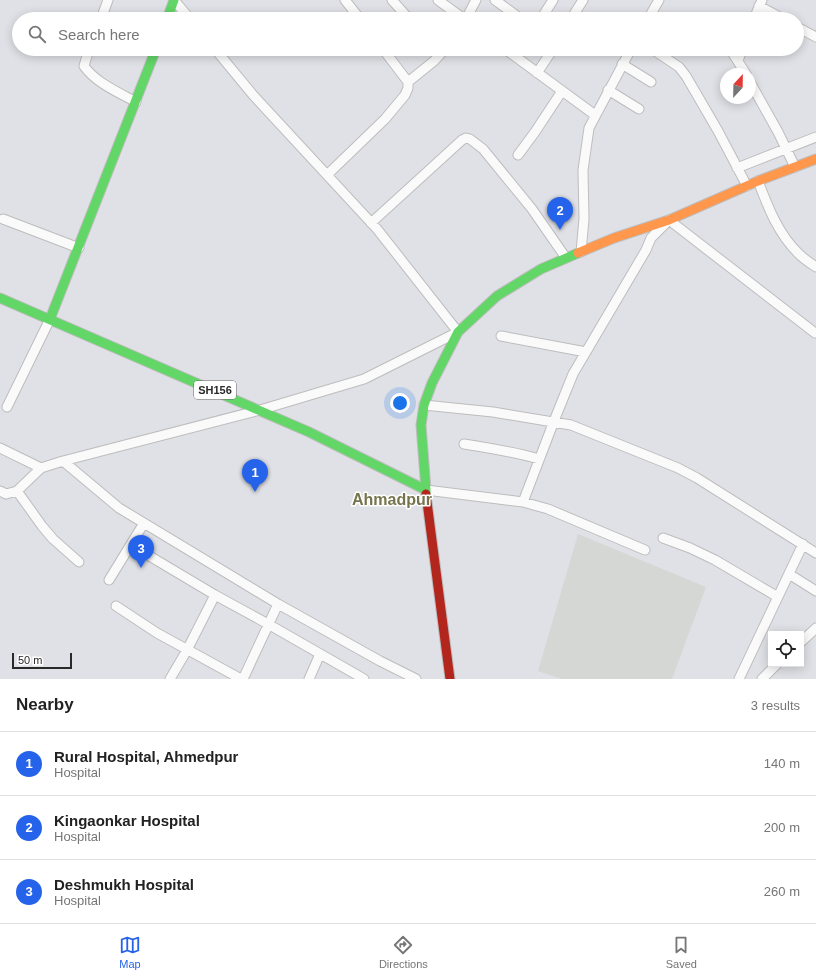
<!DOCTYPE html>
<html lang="en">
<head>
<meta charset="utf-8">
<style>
	body { margin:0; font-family:Helvetica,sans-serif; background:#f6f6f6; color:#222 }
	.controls { position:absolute; right:12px; bottom:12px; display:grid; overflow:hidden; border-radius:0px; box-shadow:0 2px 10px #0003 }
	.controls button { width:36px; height:36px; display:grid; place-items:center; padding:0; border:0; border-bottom:1px solid #e0e0e0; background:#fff; color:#222; font:20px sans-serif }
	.compass { position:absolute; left:720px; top:68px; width:36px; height:36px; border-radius:50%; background:#fff; box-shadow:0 2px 10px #0003; rotate:22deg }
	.scale { position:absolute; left:12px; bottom:10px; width:60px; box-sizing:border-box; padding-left:4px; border:2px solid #292929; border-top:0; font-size:11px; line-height:14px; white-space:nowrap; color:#292929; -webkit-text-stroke:3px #fff; paint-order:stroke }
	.you { position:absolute; left:400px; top:403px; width:14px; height:14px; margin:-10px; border:3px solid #fff; border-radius:50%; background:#1a73e8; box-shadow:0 0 0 6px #1a73e833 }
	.badge { display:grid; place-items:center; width:26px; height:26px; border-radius:50%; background:#2563eb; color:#fff; font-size:13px; font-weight:700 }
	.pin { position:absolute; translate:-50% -33px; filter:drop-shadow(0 1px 2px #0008) }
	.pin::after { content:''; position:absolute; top:21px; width:14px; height:12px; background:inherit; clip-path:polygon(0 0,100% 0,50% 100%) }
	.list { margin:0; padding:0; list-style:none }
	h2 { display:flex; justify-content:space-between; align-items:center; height:52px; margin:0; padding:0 16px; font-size:17px }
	h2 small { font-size:13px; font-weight:400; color:#767676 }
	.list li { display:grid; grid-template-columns:26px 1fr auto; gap:12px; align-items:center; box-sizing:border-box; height:64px; padding:0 16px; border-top:1px solid #e0e0e0 }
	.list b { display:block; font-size:15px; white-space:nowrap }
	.list p { margin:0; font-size:13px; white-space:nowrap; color:#767676 }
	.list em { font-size:13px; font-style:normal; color:#767676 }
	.icon { flex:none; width:22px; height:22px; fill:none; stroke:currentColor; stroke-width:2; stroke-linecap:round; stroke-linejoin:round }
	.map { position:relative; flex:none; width:816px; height:679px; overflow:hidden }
	.search { position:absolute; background:#fff; box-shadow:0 2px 10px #0003; left:12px; right:12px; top:12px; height:44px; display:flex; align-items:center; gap:10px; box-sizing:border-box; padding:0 14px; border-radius:22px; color:#767676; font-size:15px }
	.sheet { height:244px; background:#fff }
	nav { display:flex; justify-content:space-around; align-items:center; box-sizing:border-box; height:56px; border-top:1px solid #e0e0e0; background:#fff; font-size:11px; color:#767676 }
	nav a { display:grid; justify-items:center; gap:2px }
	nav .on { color:#2563eb }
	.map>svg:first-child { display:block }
	.industrial { fill:#d5d7d5 }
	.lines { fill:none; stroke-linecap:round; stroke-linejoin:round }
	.street-casing { stroke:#bdbdbd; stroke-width:11 }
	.fast-casing { stroke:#bdbdbd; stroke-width:11 }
	.slow-casing { stroke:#bdbdbd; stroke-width:11 }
	.jam-casing { stroke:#bdbdbd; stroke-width:11 }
	.street { stroke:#fafafb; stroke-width:9 }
	.fast { stroke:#63d668; stroke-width:9 }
	.slow { stroke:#ff974d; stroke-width:9 }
	.jam { stroke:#b3261e; stroke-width:9 }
	.labels { text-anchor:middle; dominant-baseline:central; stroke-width:3; stroke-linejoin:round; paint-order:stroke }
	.shield { fill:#fff; stroke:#696969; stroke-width:1 }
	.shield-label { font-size:11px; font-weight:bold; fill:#292929 }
	.district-label { font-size:16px; font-weight:bold; fill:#76744d; stroke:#fff }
</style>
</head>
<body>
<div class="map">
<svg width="816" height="679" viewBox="0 0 816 679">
	<rect width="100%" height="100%" fill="#e0e1e6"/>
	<!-- industrial -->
	<path class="industrial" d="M578,534l128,53 -34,92h-111l-23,-8z"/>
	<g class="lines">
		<defs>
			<path id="street" d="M174,0l16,19
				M345,0l15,19
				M392,0l17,19
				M438,0l26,19
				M495,0l26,19
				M759,6l24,13
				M651,14l9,5
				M101,19l7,-19
				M466,19l10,-19
				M541,19l12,-19
				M571,19l12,-19
				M648,19l11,-19
				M754,19l8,-19
				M797,27l19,10
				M89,49l-5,17c12,17 34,26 52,36
				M215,49l38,46 124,134 81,103 -94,47 -104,31 -197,51 56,47 159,96
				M383,49l25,33
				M505,49l90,66
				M652,49l27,18 7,9 32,55 29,55
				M730,49l16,25
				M738,61l4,-12
				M622,64l29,18
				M537,73l16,-24
				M750,82l28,50 17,35
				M608,90l31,19
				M518,155l17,-23 27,-41
				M737,168l79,-31
				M327,175l58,-56 20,-24 3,-7v-6l26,-21 11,-12
				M758,181c10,26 20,53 41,73 5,5 11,9 17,13
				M3,219l76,29
				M371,223l91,-83 4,-2 4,1 13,10 49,60 34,49
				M581,252l3,-33 -1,-49 6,-42 42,-79
				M501,336l85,16
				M424,405l69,7 78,13 107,43 19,10 119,75
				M7,407l43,-88
				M464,444c26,4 50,8 75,15
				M0,448l41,20 22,-7
				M426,490l97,12 25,7 97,41
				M0,491l6,3 11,-3 24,-23
				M17,491l25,35 11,13 26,23
				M523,502l31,-81 19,-47 73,-124 5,-12 18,-18 146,113
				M663,538l27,10 25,12 63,37
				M131,545l84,50 53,29 96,55
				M789,574l27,17
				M109,580l35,-57
				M116,606l41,27 84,46
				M801,642l15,-14
				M170,679l17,-29 28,-55
				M243,679l35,-75 102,57 36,18
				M309,679l11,-25
				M739,679l64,-135
				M762,679l15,-15"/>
			<path id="fast" d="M167,19l7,-19
				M0,298l309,134 117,58v4
				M50,319l106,-270
				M426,490l-5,-65 3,-20 8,-22 26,-51 39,-36 44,-27 37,-16"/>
			<path id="slow" d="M578,253l36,-15 55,-18 89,-39 58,-22"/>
			<path id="jam" d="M426,494l24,185"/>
		</defs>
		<!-- street casing -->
		<use href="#street" class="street-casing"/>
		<!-- fast casing -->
		<use href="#fast" class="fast-casing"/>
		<!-- slow casing -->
		<use href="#slow" class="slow-casing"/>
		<!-- jam casing -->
		<use href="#jam" class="jam-casing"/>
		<!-- street -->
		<use href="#street" class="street"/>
		<!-- fast -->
		<use href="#fast" class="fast"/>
		<!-- slow -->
		<use href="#slow" class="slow"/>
		<!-- jam -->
		<use href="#jam" class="jam"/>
	</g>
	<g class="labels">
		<!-- shield labels -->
		<rect class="shield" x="194" y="381" width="42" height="18" rx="3"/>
		<g class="shield-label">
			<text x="215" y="390">SH156</text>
		</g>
		<!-- district labels -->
		<g class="district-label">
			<text x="392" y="499">Ahmadpur</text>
		</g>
	</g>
</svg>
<div class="controls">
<button><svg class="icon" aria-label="locate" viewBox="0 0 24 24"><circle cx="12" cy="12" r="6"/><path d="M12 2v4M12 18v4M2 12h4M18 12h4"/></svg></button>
</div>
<svg class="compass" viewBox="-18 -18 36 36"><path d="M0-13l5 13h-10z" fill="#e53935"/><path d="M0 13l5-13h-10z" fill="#767676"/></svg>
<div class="scale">50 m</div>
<div class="you"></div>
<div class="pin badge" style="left:255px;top:492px">1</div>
<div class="pin badge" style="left:560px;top:230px">2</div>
<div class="pin badge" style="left:141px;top:568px">3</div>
<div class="search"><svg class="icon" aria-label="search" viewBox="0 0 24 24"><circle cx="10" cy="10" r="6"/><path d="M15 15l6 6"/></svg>Search here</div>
</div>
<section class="sheet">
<h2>Nearby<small>3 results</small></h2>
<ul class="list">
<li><span class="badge">1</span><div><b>Rural Hospital, Ahmedpur</b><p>Hospital</p></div><em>140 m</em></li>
<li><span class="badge">2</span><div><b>Kingaonkar Hospital</b><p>Hospital</p></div><em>200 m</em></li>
<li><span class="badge">3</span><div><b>Deshmukh Hospital</b><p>Hospital</p></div><em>260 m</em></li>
</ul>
</section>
<nav>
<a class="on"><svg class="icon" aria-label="map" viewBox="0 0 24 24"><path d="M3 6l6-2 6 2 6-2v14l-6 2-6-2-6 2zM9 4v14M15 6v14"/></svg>Map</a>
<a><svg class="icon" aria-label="directions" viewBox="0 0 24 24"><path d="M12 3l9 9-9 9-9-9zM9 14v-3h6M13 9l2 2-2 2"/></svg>Directions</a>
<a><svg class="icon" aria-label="saved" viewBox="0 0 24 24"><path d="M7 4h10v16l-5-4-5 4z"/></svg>Saved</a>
</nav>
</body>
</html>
